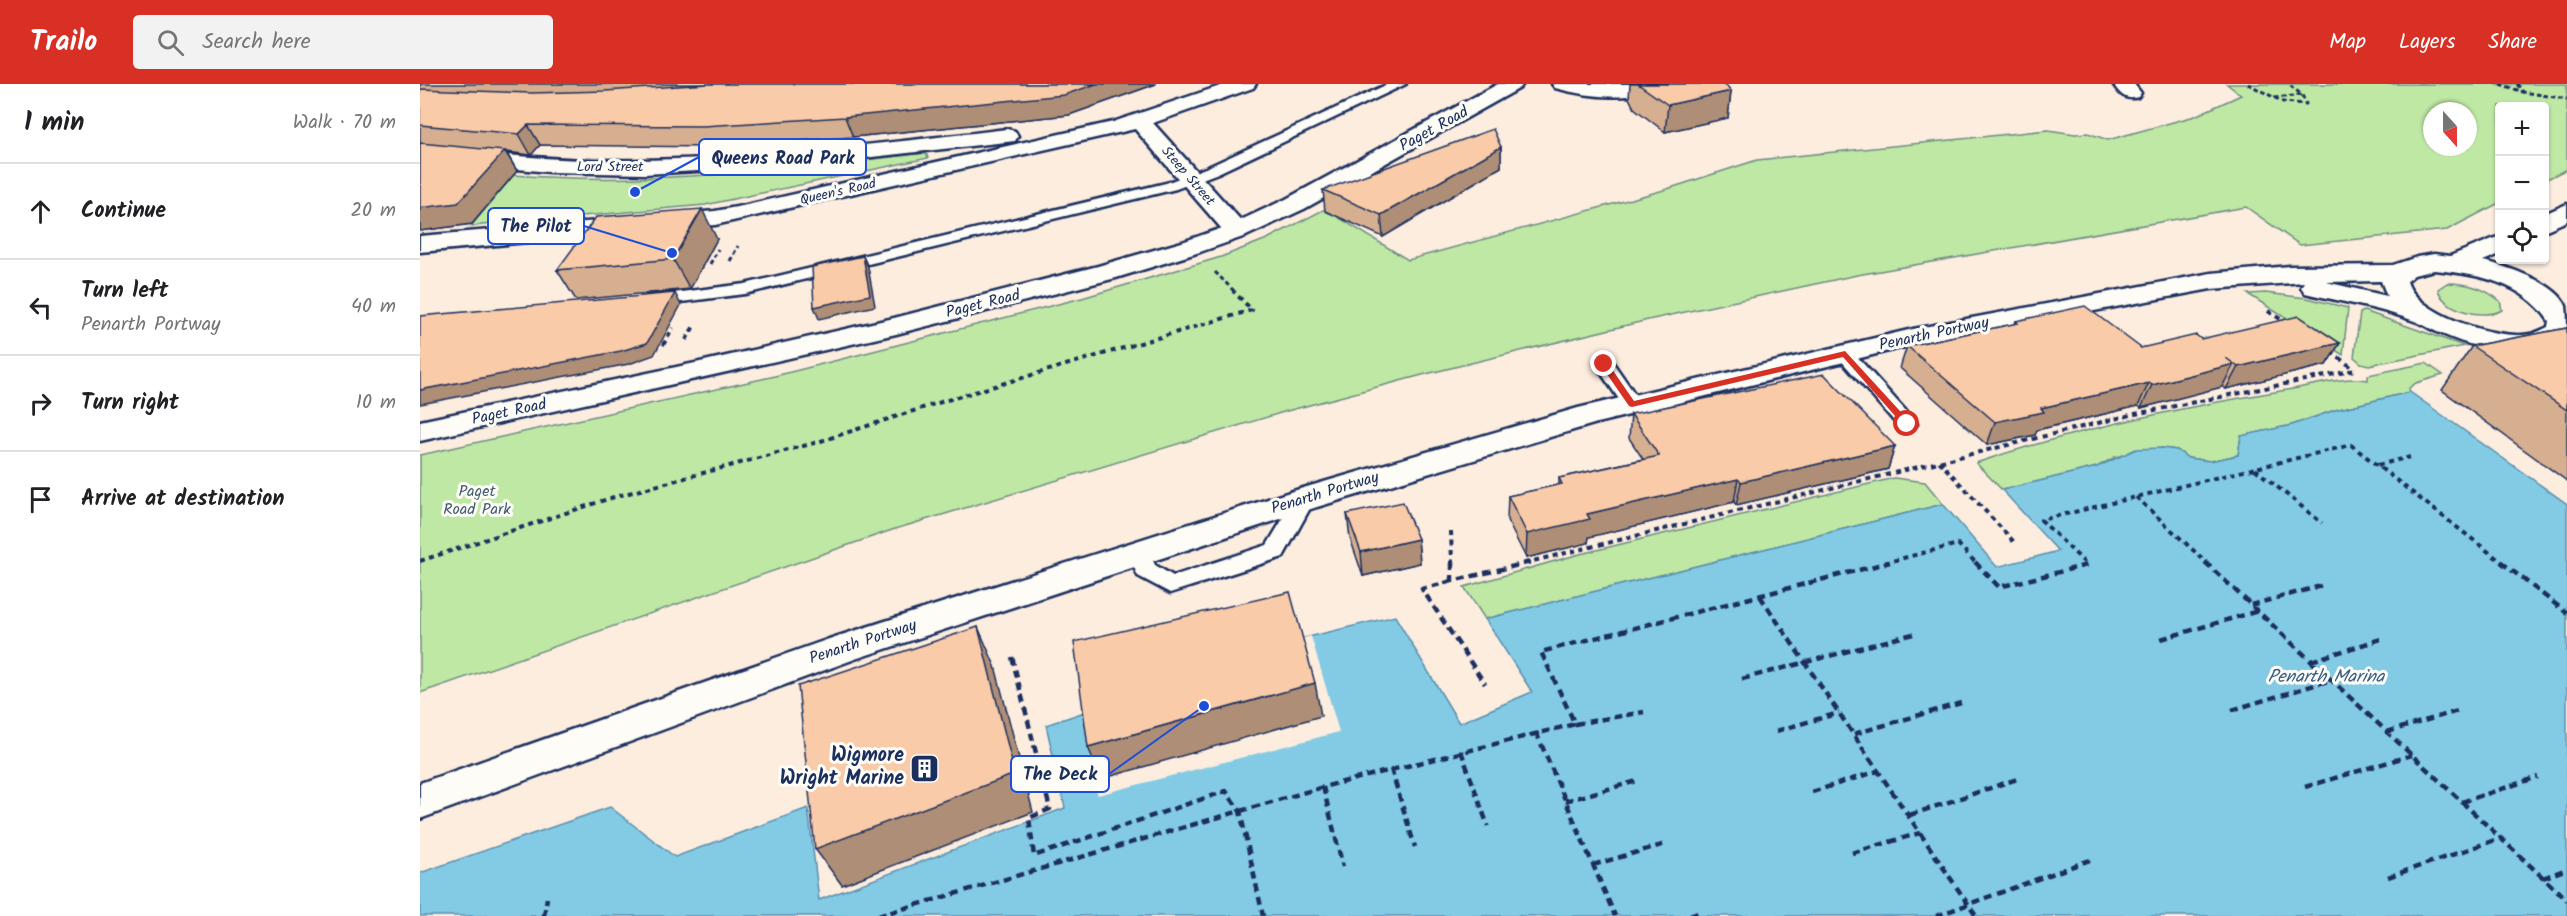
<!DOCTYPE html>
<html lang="en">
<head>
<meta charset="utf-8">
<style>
	body { margin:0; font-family:Kalam,sans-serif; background:#f2f2f2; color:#202124 }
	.controls { position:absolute; right:18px; top:18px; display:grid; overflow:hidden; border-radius:6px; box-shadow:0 2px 4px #0004 }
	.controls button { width:54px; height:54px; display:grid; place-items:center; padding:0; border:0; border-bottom:2px solid #e0e0e0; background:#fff; color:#202124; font:30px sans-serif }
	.compass { position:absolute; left:2003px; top:18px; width:54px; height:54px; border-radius:50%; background:#fff; box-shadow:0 2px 4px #0004; rotate:159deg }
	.stop { position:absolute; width:18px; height:18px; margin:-14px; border:4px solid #d93025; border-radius:50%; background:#fff }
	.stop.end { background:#d93025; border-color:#fff; box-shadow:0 2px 6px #0008 }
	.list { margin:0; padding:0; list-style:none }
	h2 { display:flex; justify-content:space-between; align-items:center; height:78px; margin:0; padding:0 24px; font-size:26px }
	h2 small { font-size:20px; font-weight:400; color:#757577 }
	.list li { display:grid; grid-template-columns:39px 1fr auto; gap:18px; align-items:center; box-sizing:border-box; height:96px; padding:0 24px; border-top:2px solid #e0e0e0 }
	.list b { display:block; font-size:22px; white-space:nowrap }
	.list p { margin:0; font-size:20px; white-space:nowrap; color:#757577 }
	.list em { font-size:20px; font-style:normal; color:#757577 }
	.icon { flex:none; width:33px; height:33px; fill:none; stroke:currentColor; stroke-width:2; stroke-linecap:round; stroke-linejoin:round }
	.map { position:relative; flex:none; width:2147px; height:832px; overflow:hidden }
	header { display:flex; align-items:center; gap:36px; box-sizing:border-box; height:84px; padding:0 30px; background:#d93025; color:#fff }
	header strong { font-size:28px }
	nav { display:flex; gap:33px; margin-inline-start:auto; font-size:21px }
	.search { width:420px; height:54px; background:#f2f2f2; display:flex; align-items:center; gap:15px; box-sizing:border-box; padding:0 21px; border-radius:6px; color:#757577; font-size:22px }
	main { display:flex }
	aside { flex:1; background:#fff }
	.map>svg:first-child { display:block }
	.green { fill:#bee8a4; stroke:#6c8c81; stroke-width:1.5; fill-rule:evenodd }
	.water { fill:#83cbe4; stroke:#598dae; stroke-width:1.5 }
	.pier { fill:#fceddf }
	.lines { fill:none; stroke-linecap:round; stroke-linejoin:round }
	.service-casing { stroke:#1b2f5e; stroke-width:5 }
	.minor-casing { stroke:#1b2f5e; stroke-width:5 }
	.tertiary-casing { stroke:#1b2f5e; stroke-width:5 }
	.path-far2 { stroke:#1b2f5e; stroke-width:3; stroke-dasharray:4.5 3; stroke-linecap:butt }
	.path-far1 { stroke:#1b2f5e; stroke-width:4; stroke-dasharray:5 4.5; stroke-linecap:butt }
	.path { stroke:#1b2f5e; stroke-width:4.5; stroke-dasharray:8 5; stroke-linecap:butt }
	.service { fill:#fdfcf7; fill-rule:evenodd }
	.minor { fill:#fdfcf7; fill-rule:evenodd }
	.tertiary { fill:#fdfcf7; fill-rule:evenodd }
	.wall { fill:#d6af90; stroke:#1b2f5e; stroke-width:1.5 }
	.shaded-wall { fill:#ae8e76; stroke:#1b2f5e; stroke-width:1.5 }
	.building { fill:#f9cba8; stroke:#1b2f5e; stroke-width:1.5 }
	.route { fill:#d93025 }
	.labels { text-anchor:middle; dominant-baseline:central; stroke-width:6; stroke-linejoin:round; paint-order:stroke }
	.far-street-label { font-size:14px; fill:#1b2f5e; stroke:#fdfcf7 }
	.street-label { font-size:16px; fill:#1b2f5e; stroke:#fdfcf7 }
	.park-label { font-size:16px; fill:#445d70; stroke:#fdfcf7 }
	.water-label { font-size:18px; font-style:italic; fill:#3a5e86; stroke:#fdfcf7 }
	.near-poi-label { font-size:20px; font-weight:bold; fill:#1b2f5e; stroke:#fdfcf7; text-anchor:end }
	.leader { fill:none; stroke:#1d4ed8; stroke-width:2 }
	.callout-dot { fill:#1d4ed8; stroke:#fdfcf7; stroke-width:2 }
	.callout { fill:#fdfcf7; stroke:#1d4ed8; stroke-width:2 }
	.callout-label { font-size:18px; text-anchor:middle; font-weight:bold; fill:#1b2f5e }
</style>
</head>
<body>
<header>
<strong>Trailo</strong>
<div class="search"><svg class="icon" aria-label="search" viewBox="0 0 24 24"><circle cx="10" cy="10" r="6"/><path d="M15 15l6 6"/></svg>Search here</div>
<nav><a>Map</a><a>Layers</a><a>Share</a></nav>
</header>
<main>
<aside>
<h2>1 min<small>Walk · 70 m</small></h2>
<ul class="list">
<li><svg class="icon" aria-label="ahead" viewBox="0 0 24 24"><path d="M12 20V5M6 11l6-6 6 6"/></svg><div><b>Continue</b></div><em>20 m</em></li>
<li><svg class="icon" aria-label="left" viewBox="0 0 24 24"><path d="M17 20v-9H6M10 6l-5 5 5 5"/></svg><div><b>Turn left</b><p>Penarth Portway</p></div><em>40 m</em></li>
<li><svg class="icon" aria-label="right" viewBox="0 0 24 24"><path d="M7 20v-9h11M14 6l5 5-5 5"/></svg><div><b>Turn right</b></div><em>10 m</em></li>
<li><svg class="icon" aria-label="arrive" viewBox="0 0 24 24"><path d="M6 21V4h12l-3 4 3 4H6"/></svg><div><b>Arrive at destination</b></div></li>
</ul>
</aside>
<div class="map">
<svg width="2147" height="832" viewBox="0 0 2147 832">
	<rect width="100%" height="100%" fill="#fceddf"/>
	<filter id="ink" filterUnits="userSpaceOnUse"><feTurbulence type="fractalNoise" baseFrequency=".0167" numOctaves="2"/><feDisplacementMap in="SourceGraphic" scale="12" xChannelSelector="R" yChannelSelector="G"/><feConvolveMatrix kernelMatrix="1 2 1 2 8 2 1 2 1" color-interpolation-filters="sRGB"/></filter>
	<g filter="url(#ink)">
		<!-- green -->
		<path class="green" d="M1807,0h340v85l-22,11 -1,-74h-44l-1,97 -52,27 -147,15 -54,-38 -389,68 -209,45 -222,54 -139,37 -395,119 -472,163v-238l351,-78 311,-79 139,-41 46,-18 58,-30 83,51 256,-70 93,-30 291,-30 27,4 13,-1 20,7 87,-24 46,-21zM2012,27h36v36h-36z
			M506,69l2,5 -223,47 -234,21 42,-51c138,11 277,-6 413,-22z
			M2027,199c19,0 38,5 53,18l2,9c-17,10 -59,1 -64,-21z
			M1845,209l42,5 41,10 -5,47 -95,-61z
			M1944,227l100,35 -95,19 -8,-2 -7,-6 6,-44z
			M2006,279l17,12 -27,8 -7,5 1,4 -75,18 -43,15 -51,11 -3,19 -28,6 -22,-3 -11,-8 -15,-2 -47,9 -18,10 -95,23 -26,-27c100,-34 206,-56 311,-73 26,-4 54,-14 81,-10v-5z
			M1474,394l31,4 18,22 -458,115 -21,-32 112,-32z"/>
		<!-- water -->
		<path class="water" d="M1990,308l157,112v412h-2147v-43l190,-66 65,50 133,-49 11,92 246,-92 -19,-83 254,-86 95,-23 64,107 73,-31 -47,-73 458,-115 54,63 61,-16 -56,-61 95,-23 39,-18 26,-1 15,2 11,8 22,3 28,-6 3,-19 51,-11 43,-15z"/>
		<!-- pier -->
		<path class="pier" d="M891,552l28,96 -241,63 -5,-13 -31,10 -3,-13 33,-12 -7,-57 3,-14z"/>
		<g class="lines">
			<defs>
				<path id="service" d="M968,0h18l-188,89 -42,16 -431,105 -96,12 -6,-1 -3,-4 3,-4 6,-1 96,-12 421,-101 42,-16z
					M1425,265l6,1 63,70 3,4 -3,4 -7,2 -7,-2 -61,-70 -3,-4 3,-4z
					M1184,274l7,2 28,40 3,4 -3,4h-14l-30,-44 2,-4z
					M885,408l7,2 3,5 -32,58 -113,36 -32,-17 -11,-24 3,-6 8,-2 8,2 9,19 18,11 94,-31 31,-51z"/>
				<path id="minor" d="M806,0h30l-3,4 -100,35 93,103 3,5 -3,5 -9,2 -9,-2 -93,-107 -420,96 -295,27v-16l295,-25 27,-5 371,-84z
					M1132,0h126l-3,4 -7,2c-43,9 -71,9 -113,-2z
					M1693,0h21l7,9 -3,4c-13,4 -18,-3 -25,-13z
					M587,45l8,2 3,5 -3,5 -215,24 -155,9 -95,-2 -130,-12v-14c57,6 115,13 173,14 138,2 277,-15 414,-31z"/>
				<path id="tertiary" d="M1078,0h25l-3,4 -216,121 -58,27 -46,16 -84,26 -220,56 -476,107v-20l280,-59 194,-44 204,-52 84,-24 46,-16 58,-27z
					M2147,120v17l-23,10v-17z
					M2080,152v18l-17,7c23,5 74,22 83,45 1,9 1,24 1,34 -43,19 -83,12 -125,-6 -9,-3 -17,-9 -25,-12 -36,-14 -75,-20 -112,-29l-4,-6 3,-5 -93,7 -298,56 -316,78 -280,84 -462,152 -435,160v-36l409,-144 464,-148 285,-83 335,-79 298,-56 79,-7 103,-1 24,-8 17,-3 16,2zM2014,186c43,4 89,12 115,51l-1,6c-6,3 -12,6 -18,7 -30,7 -115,-20 -123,-53l7,-6zM1961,197l6,15 -61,-14z"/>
			</defs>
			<!-- service casing -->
			<use href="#service" class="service-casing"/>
			<!-- minor casing -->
			<use href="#minor" class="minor-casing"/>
			<!-- tertiary casing -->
			<use href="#tertiary" class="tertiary-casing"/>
			<!-- path-far2 -->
			<path class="path-far2" d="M1828,0l35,18 23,2 -4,-9 -14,-11
				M2080,0l23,8 44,7
				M2097,0l6,8
				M1854,14l28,-3
				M310,177l8,-15
				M290,180l8,-15
				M795,188l20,20"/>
			<!-- path-far1 -->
			<path class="path-far1" d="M1848,227l17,11
				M266,256l8,-14
				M243,261l10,-17
				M1911,268l23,17
				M1519,377l75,81
				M1958,381l32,-8
				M1835,385l67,54
				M1716,413l71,66
				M1031,447l1,32
				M0,477l194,-64 204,-55 126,-41 308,-91 -19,-19
				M1105,479l610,-149 220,-44
				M1464,479l74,-19 18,19
				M1665,479l-44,-43 310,-75 152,118"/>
			<!-- path -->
			<path class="path" d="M1032,478v19l79,-19
				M1555,478l24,25 88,-22 -3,-3
				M1785,478l362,338
				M2081,478l66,51
				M1032,497l-30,8 63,95
				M1340,512l216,320
				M1831,521l70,-19
				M1741,555l97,-28
				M592,573l38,152 -21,9 5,38 192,-65 14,20 23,105
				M1891,577l70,-22
				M1322,595l171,-45
				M1812,626l99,-30
				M1155,640l69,-12
				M1356,647l63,-18
				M1116,648l79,184
				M1967,648l74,-22
				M1434,650l107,-31
				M1041,667l27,75
				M971,685l24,78
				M625,703l55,-15
				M903,703l20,80
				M1885,703l107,-32
				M1392,708l66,-21
				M1145,717l72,-20
				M2042,718l76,-25
				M1490,731l110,-37
				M1432,769l68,-20
				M1173,781l72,-21
				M1968,793l113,-39
				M2123,794l24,-9
				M124,832l3,-18
				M458,832l445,-129 252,-63 -34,-72 349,-90
				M1270,832l10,-4
				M1516,832l154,-56"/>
			<!-- service -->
			<use href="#service" class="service"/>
			<!-- minor -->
			<use href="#minor" class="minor"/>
			<!-- tertiary -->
			<use href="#tertiary" class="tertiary"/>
		</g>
		<!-- wall -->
		<path class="wall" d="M0,0h736l-87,31 -216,22 -141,10 -172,-2 -9,10 -25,-3 11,19 -45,53 -52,7z
			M1210,0h95l6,7 -3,27 -63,14 -31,-24 -5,-10z
			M1081,63v20l-118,70 -58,-26 -2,-21z
			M297,155l-27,50 -114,11 -19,-30z
			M1596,237l125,27 60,-9 139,4 -14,22 -100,24 -4,-3 -81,22 -3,-2 -101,24 -2,5 -48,10 -87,-77 7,-22 108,-22z
			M2147,244v153l-125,-91 30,-44z
			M1211,330l264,32 -7,23 -152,36 -2,-3 -145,35 -1,6 -62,15 -19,-38 1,-24 51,-11v-7l84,-19 -14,-21z
			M927,430l71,25 2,24 -57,13 -13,-38z"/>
		<!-- shaded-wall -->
		<path class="shaded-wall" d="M676,0h60l-87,31 -216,22 -8,-20z
			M1311,7l-3,27 -63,14 3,-27z
			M108,41l12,20 -9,10 -12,-21z
			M1081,63v20l-118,70 -2,-22z
			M85,67l12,20 -45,53 -52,7v-23z
			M282,125l15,30 -27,50 -17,-30z
			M443,172l5,11 7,39 -56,13 -5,-12z
			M255,209l6,12 -27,50 -25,9 -209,40v-14z
			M1920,259l-14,22 -100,24 12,-22z
			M1814,280l-12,23 -81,21 11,-23z
			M1729,299l-11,23 -101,24 -2,5 -48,10 8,-23 46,-14z
			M1475,362l-7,23 -152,36 5,-23z
			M1318,395l-4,23 -145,35 -1,6 -62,15 1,-24 60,-20z
			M998,455l2,24 -57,13 -2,-24z
			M558,543l17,39 38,146 -191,73 -27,-36z
			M895,599l6,33 -220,63 -13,-32z"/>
		<!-- building -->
		<path class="building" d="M288,0h388l-32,11 -219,22 -142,9 -175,-1 -9,9 -99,-9v-36l112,4 73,-2z
			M1218,0h87l6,7 -63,14z
			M1073,45l8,18 -120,68 -58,-25z
			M0,59l85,8 -47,52 -38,5z
			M282,125l-29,50 -116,11 39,-53z
			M443,172l7,39 -56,12 -2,-40z
			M255,209l-28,50 -26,8 -201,39v-74z
			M1665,222l56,42 55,-13 5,4 98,-23 41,27 -102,24 -12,-9 8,6 -82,21 -3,-2 -108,25 3,4 -49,10 -88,-76 111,-23 -2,-2z
			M2147,244v82l-95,-64z
			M1404,290l71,72 -154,36 -3,-3 -151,35 3,5 -63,15 -19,-38 54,-12 -3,-6 100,-22 -28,-42z
			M983,418l15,37 -57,13 -14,-38z
			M870,508l25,91 -227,64 -14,-105z
			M558,543l37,147 -200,75 -17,-163z"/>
	</g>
	<!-- route -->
	<path class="route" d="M1425,267l65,71v4h-6l-61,-69 -211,50 -3,-1 -29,-42 7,-2 27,39z"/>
	<!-- icons -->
	<defs>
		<symbol id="building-square" viewBox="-11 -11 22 22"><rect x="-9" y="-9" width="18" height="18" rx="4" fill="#1b2f5e" stroke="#fdfcf7"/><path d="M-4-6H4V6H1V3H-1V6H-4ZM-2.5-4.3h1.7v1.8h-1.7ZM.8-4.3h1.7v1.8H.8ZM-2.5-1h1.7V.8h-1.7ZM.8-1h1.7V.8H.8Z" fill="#fff"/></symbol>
	</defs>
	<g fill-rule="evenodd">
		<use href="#building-square" x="488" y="668" width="33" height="33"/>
	</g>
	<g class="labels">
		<!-- far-street labels -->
		<g class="far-street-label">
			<text x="190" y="83">Lord Street</text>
			<text transform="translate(768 92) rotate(49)">Steep Street</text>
			<text transform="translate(418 108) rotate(-13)">Queen's Road</text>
		</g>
		<!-- street labels -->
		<g class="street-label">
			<text transform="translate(1014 45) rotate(-29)">Paget Road</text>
			<text transform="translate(563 220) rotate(-14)">Paget Road</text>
			<text transform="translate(1514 250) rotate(-12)">Penarth Portway</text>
			<text transform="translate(89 328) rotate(-12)">Paget Road</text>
			<text transform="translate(905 409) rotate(-17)">Penarth Portway</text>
			<text transform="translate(443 558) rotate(-18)">Penarth Portway</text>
		</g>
		<!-- park labels -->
		<g class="park-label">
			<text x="57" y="407">Paget<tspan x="57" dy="18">Road Park</tspan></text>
		</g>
		<!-- water labels -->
		<g class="water-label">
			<text x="1906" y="593">Penarth Marina</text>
		</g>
		<!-- near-poi labels -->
		<g class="near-poi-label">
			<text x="484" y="672">Wigmore<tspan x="484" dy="23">Wright Marine</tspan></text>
		</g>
	</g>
	<!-- callouts -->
	<path class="leader" d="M215 108L279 73M252 169L164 142M784 622L689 690"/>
	<g class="callout-dot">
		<circle cx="215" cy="108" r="6"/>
		<circle cx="252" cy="169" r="6"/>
		<circle cx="784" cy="622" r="6"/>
	</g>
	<g class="callout">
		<rect x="279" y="55" width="167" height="36" rx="6"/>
		<rect x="68" y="124" width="96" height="36" rx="6"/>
		<rect x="591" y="672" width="98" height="36" rx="6"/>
	</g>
	<g class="callout-label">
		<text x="363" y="80">Queens Road Park</text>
		<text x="116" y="148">The Pilot</text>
		<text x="640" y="696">The Deck</text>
	</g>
</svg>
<div class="controls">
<button>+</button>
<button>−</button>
<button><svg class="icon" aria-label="locate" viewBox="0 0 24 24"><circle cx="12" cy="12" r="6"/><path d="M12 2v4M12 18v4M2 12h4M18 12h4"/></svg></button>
</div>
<svg class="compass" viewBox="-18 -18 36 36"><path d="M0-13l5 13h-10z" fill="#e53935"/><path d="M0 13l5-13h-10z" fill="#757577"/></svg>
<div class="stop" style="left:1487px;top:340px"></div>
<div class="stop end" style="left:1184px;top:280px"></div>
</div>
</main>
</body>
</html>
